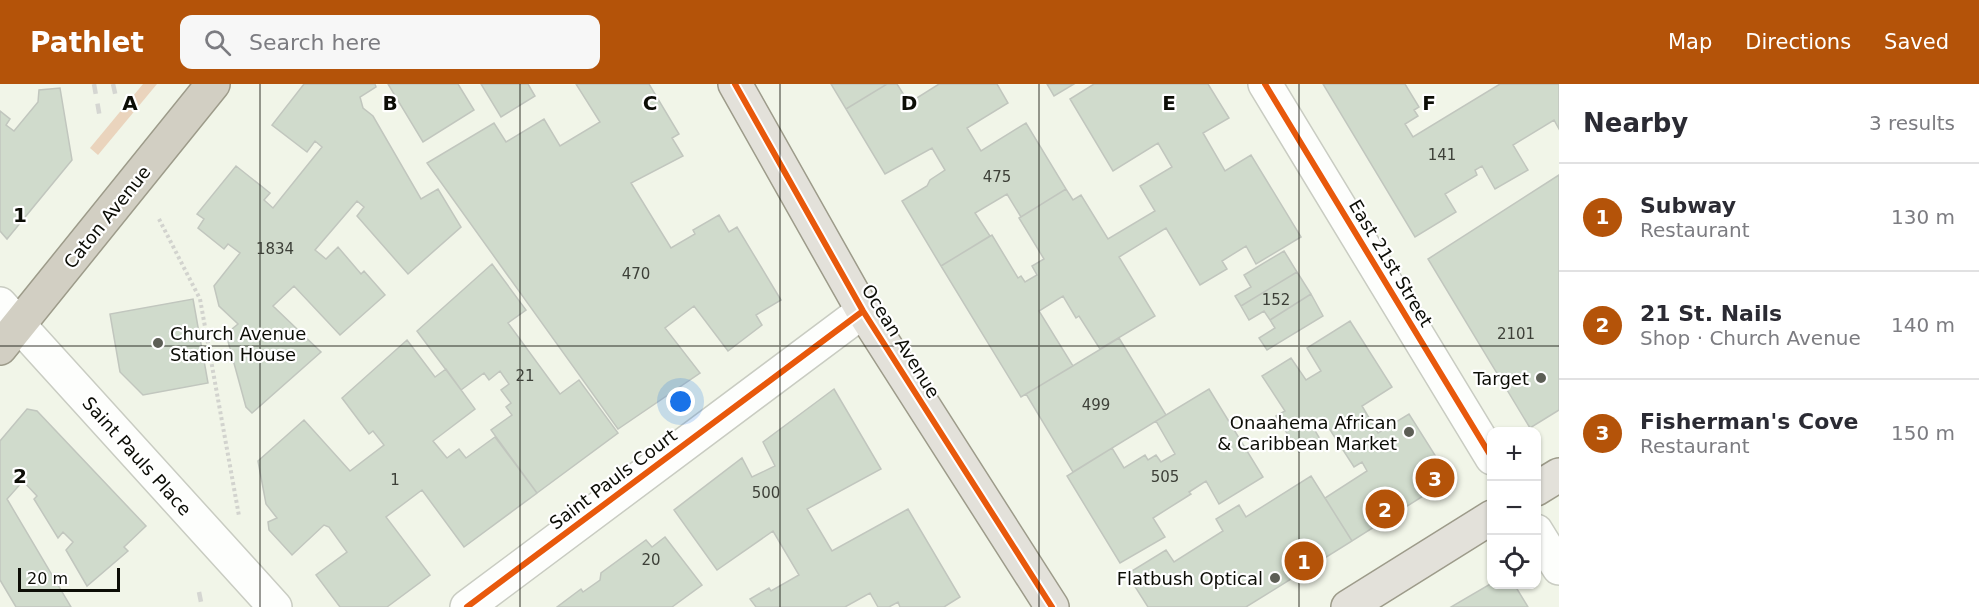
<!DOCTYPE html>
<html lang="en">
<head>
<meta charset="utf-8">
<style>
	body { margin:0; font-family:"DejaVu Sans",sans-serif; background:#f7f7f7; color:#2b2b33 }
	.controls { position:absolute; right:18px; bottom:18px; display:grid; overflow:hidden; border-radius:12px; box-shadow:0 2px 4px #0004 }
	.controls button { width:54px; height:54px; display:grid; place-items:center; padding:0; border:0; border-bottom:2px solid #e1e1e2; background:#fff; color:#2b2b33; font:30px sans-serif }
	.scale { position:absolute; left:18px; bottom:15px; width:102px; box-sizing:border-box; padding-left:6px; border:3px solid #0c0d06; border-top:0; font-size:16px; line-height:21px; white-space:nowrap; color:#0c0d06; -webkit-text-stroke:4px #fff; paint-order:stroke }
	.you { position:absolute; left:681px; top:318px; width:21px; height:21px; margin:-15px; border:4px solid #fff; border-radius:50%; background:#1a73e8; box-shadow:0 0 0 9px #1a73e833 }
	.badge { display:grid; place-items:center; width:39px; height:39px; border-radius:50%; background:#b45309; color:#fff; font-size:20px; font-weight:700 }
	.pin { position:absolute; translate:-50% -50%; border:3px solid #fff; box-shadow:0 2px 6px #0006 }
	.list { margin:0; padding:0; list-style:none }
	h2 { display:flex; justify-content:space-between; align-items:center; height:78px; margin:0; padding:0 24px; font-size:26px }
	h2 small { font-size:20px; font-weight:400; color:#7c7c81 }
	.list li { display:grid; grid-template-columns:39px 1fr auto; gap:18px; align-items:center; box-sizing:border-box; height:108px; padding:0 24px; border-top:2px solid #e1e1e2 }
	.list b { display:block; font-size:22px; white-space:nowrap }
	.list p { margin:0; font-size:20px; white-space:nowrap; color:#7c7c81 }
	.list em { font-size:20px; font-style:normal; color:#7c7c81 }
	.icon { flex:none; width:33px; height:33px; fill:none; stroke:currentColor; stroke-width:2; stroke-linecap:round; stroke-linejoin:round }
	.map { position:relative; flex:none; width:1559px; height:523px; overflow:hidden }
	header { display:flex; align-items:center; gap:36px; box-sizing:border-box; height:84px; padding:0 30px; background:#b45309; color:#fff }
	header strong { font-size:28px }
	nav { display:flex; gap:33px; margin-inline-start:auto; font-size:21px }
	.search { width:420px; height:54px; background:#f7f7f7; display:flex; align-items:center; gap:15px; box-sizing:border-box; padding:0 21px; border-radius:12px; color:#7c7c81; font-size:22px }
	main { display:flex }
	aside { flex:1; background:#fff }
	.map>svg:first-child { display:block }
	.green { fill:#ead4bd }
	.building { fill:#d0dbcc; stroke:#c1c6be; stroke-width:1.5 }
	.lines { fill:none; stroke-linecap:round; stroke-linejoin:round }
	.minor-casing { stroke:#c9ccc2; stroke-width:36 }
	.major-casing { stroke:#9d9b8a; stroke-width:36 }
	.highway-casing { stroke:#9d9b8a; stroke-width:36 }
	.path { stroke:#d2d3ce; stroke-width:4; stroke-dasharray:3 3; stroke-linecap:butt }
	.minor { stroke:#fdfefc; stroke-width:33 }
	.major { stroke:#e3e1da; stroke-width:33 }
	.highway { stroke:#d2cfc3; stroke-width:33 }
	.rail { stroke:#d5d6d2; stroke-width:4.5; stroke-dasharray:10 10; stroke-linecap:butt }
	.cycleway-casing { stroke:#fff; stroke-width:10 }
	.cycleway { stroke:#e8590c; stroke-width:6 }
	.grid { fill:none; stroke:#0c0d06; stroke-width:1.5; stroke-opacity:0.55 }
	.poi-dot { fill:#5c5e55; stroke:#fff; stroke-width:2 }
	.labels { text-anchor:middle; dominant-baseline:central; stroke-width:4.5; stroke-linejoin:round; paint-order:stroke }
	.number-label { font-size:15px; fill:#3d4038 }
	.street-label { font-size:18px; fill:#0c0d06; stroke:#fff }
	.poi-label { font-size:18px; fill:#0c0d06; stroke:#fff; text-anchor:end }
	.grid-label { font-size:20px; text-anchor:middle; font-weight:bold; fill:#0c0d06; stroke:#fff; stroke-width:4.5; stroke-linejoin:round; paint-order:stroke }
</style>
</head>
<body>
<header>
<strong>Pathlet</strong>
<div class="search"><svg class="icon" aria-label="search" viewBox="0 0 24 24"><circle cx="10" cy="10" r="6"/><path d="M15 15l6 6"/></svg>Search here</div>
<nav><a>Map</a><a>Directions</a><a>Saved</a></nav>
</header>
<main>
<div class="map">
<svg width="1559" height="523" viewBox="0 0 1559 523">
	<rect width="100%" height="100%" fill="#f1f5e8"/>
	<!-- green -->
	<path class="green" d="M143,0h14l-59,71 -8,-7z"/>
	<!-- building -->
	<path class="building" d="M304,0h71l1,3 -16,10 3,11 10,8 48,83 17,-10 23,38 -53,47 -51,-58 7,-9 -7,-6 -42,49 11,9 12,-12 23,27 3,-3 21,24 -45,40 -46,-49 -21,20 48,46 -69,61 -6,-6 -20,-73 12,-10 -19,-18 -5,-20 26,-33 -12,-9 -4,5 -26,-21 6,-9 -7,-5 39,-48 34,27 -6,7 9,8 49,-61 -7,-6 -8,11 -35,-27z
		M388,0h70l16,26 -51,32z
		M481,0h47l7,12 -34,21z
		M576,0h73l30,50 -7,4 11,18 -52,27 40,65 24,-14 -2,-4 26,-15 10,17 8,-5 44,73 -25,15 6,10 -34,26 -34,-45 -29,22 35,45 -82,56 -191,-266 67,-40 12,19 38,-23 16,27 40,-24z
		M831,0h56l-41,25z
		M887,0h10l12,19 30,-19h58l11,19 -41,25 14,23 45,-28 40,66 -45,28 -14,-23 -32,19 15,23 -49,30 -39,-65 25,-15 3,-6 15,-10 -13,-22 -47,26 -39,-65z
		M1047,0h27l-20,12z
		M1094,0h114l21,34 -26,15 22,38 26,-16 50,82 -45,27 -10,-18 -24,15 5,8 -27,16 -34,-57 -47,29 36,59 -55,33 -21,-33 -3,2 -13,-22 -24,15 34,55 -52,31 -80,-131 51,-31 26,43 3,-2 4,6 12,-7 -5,-9 12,-7 -25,-41 47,-29 7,11 8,-5 27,44 47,-28 -15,-25 32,-19 -14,-24 -45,28 -43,-72z
		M1323,0h82l14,23 -5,3 4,6 -13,8 8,13 87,-53h59v45l-5,-9 -41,25 15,25 -33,19 -13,-23 -7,4 2,5 -32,19 11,18 -41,25z
		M60,4l12,72 -65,79 -7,-8v-120l10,8 -4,6 8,6 24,-29 1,-12z
		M1559,91v235l-29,18 -102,-169z
		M1284,167l13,21 -56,34 -6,-10 16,-9 -7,-12z
		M492,180l34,46 -18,13 52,71 19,-14 39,53 -81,60 -46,-63 21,-15 -6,-8 5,-4 -10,-13 8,-6 -9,-13 -11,9 -5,-7 -23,17 -44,-59z
		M1297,188l14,22 -41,26 -6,-9 -15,9 -8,-14z
		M1311,210l12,22 -56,34 -8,-12 16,-10 -5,-8z
		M193,215l15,84 -65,12 -23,-23 -10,-58z
		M1350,237l42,66 -30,19 16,27 31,-19 41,65 -98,62 -27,-43 42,-27 -5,-9 -8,5 -29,-45 -11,7 6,10 -21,13 -23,-36 9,-5 -23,-35 29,-18 15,22 15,-9 -14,-23z
		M1119,254l47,77 -93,57 -47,-78z
		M407,256l28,37 11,-8 29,40 -42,32 14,17 12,-9 7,9 29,-21 42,56 -73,54 -42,-57 -36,27 44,58 -43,32h-47l-24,-32 31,-23 -18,-25 -5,-2 -32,30 -23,-25 -1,-8 9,-4 -11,-14 -8,-43 46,-41 46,51 34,-26 -11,-14 -4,3 -27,-36z
		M834,305l47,80 -74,40 25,42 76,-42 52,88 -16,10h-44l-2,-5 -9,5h-11l-8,-14 -25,14h-89l-6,-8 19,-11 2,3 28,-16 -26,-44 -56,39 -43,-60 68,-52 10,19 23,-11 -12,-24z
		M1209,305l54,88 -44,27 -13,-23 -17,11 2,2 -38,24 12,19 -45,26 -53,-87 45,-28 12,20 21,-13 3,5 8,-5 5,7 14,-8 -19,-33z
		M27,325l10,2 109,115 -22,21 4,4 -41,35 -21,-36 7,-8 -10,-10 -5,6 -24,-39 3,-3 -14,-15 -16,18 64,108h-55l-16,-27v-139z
		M1311,392l41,65 -106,66h-98l-21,-33 39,-24 8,12 49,-31 -7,-12 23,-14 7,12z
		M665,453l37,48 -30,22h-115l24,-18 2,3 17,-12 1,-7 45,-33 6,7z
		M1492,499l22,1 14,23h-77z"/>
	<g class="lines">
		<defs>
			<path id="minor" d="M1265,0l227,374
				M0,220l275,303
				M1536,447l23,37
				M467,523l396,-296"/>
			<path id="major" d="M735,0l128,227 189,296
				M1536,405l23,-14
				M1348,523l144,-90"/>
			<path id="highway" d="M0,264l213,-264"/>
		</defs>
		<!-- minor casing -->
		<use href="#minor" class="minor-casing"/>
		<!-- major casing -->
		<use href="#major" class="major-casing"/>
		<!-- highway casing -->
		<use href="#highway" class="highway-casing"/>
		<!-- path -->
		<path class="path" d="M159,135l41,80 39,217"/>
		<!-- minor -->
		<use href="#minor" class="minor"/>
		<!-- major -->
		<use href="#major" class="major"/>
		<!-- highway -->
		<use href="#highway" class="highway"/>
		<!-- rail -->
		<path class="rail" d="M94,0l6,34
			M113,0l4,18
			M199,508l3,15"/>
		<defs>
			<path id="cycleway" d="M735,0l128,227 189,296
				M1265,0l227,374
				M467,523l396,-296"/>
		</defs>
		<!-- cycleway casing -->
		<use href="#cycleway" class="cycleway-casing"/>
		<!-- cycleway -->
		<use href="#cycleway" class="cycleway"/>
	</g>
	<!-- grid -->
	<path class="grid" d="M260,0v523M520,0v523M780,0v523M1039,0v523M1299,0v523M0,262h1559"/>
	<!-- markers -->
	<g class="poi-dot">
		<circle cx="158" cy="259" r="6"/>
		<circle cx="1541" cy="294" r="6"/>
		<circle cx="1409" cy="348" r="6"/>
		<circle cx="1275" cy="494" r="6"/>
	</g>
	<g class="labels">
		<!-- number labels -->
		<g class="number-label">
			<text x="1442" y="71">141</text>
			<text x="997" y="93">475</text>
			<text x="275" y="165">1834</text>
			<text x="636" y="190">470</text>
			<text x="1276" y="216">152</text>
			<text x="1516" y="250">2101</text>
			<text x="525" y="292">21</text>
			<text x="1096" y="321">499</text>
			<text x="1165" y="393">505</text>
			<text x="395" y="396">1</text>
			<text x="766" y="409">500</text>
			<text x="651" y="476">20</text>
		</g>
		<!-- street labels -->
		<g class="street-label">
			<text transform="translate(107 133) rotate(-51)">Caton Avenue</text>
			<text transform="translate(1391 179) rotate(59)">East 21st Street</text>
			<text transform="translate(901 257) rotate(58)">Ocean Avenue</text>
			<text transform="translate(137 372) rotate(48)">Saint Pauls Place</text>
			<text transform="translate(613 395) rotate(-37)">Saint Pauls Court</text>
		</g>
		<!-- poi labels -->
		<g class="poi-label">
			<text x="170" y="249" text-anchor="start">Church Avenue<tspan x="170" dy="21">Station House</tspan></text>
			<text x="1529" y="294">Target</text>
			<text x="1397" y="338">Onaahema African<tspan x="1397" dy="21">&amp; Caribbean Market</tspan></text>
			<text x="1263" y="494">Flatbush Optical</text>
		</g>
	</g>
	<g class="grid-label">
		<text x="130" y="26">A</text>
		<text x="390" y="26">B</text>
		<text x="650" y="26">C</text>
		<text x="909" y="26">D</text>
		<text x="1169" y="26">E</text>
		<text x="1429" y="26">F</text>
		<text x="20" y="138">1</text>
		<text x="20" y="399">2</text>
	</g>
</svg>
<div class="controls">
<button>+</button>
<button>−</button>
<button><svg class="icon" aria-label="locate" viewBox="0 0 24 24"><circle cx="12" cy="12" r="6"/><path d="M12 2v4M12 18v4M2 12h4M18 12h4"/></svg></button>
</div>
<div class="scale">20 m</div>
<div class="you"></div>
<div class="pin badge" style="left:1304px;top:477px">1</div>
<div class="pin badge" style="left:1385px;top:425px">2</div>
<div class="pin badge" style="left:1435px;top:394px">3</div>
</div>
<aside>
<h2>Nearby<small>3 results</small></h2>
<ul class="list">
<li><span class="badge">1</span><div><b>Subway</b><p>Restaurant</p></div><em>130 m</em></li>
<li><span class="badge">2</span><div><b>21 St. Nails</b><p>Shop · Church Avenue</p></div><em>140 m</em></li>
<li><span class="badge">3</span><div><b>Fisherman's Cove</b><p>Restaurant</p></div><em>150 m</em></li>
</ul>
</aside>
</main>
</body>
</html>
